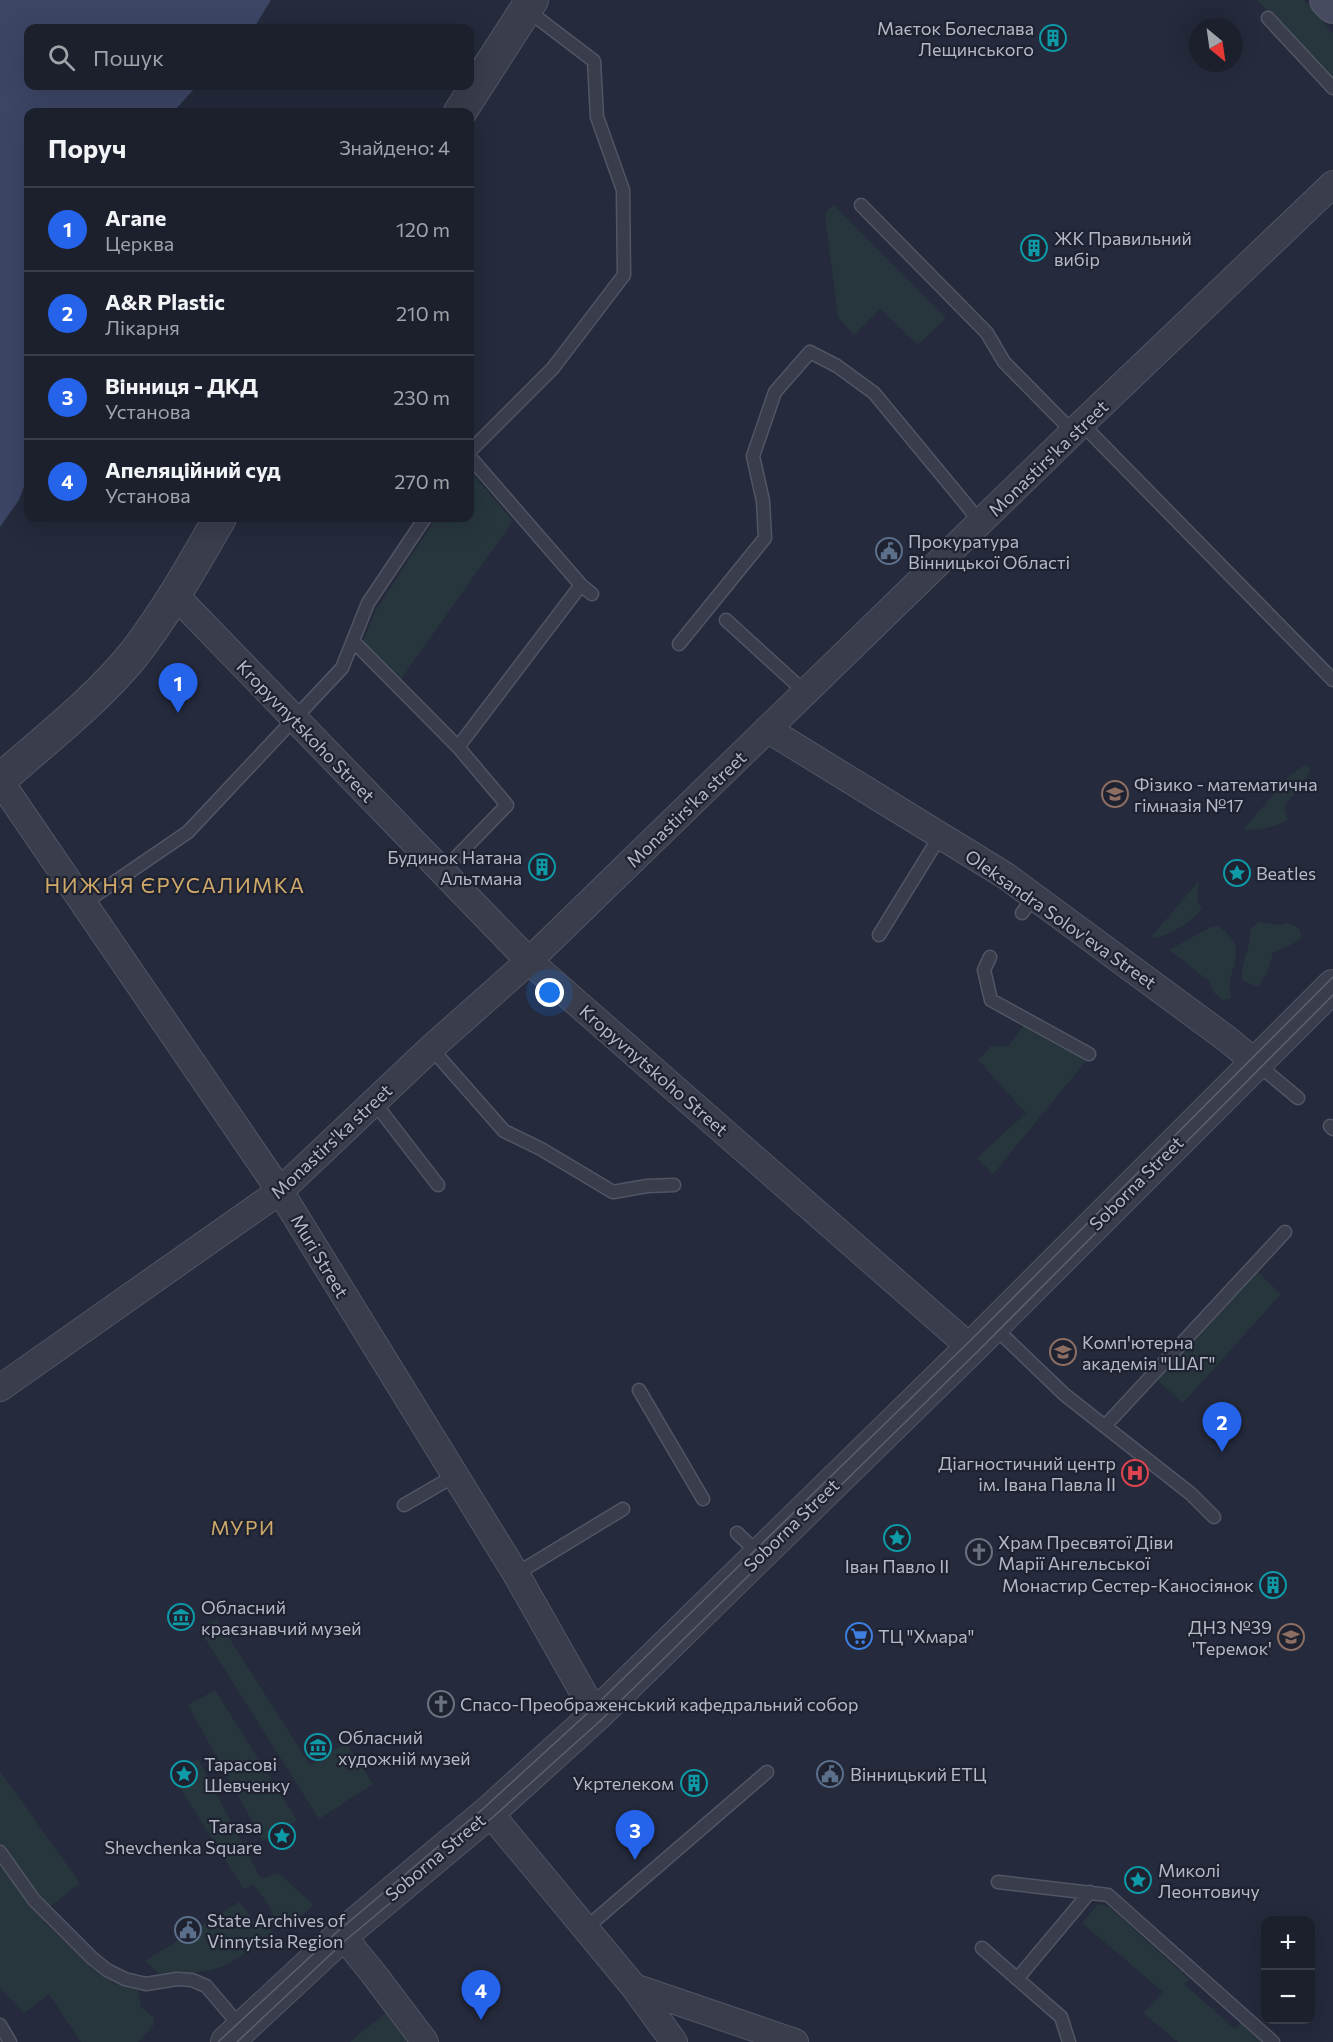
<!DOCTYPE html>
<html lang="uk">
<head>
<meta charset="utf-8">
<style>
	body { margin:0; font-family:Commissioner,sans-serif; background:#292d39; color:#f1f3f6 }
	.controls { position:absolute; right:18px; bottom:18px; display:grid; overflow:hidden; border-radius:12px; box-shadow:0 6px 24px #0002 }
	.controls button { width:54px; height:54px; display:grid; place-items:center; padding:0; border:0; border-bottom:2px solid #3a3e49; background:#1c202d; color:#f1f3f6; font:30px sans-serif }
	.compass { position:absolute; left:1189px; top:18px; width:54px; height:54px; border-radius:50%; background:#1c202d; box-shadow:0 6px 24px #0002; rotate:151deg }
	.you { position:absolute; left:550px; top:993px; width:21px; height:21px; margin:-15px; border:4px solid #fff; border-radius:50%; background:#1a73e8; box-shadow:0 0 0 9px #1a73e833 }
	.badge { display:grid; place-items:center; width:39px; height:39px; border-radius:50%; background:#2563eb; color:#fff; font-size:20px; font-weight:700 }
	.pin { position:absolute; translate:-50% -50px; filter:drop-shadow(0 2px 3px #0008) }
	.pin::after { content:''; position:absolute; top:32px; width:21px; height:18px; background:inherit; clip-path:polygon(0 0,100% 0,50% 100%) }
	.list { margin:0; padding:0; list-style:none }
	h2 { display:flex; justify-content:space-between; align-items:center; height:78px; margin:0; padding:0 24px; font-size:26px }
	h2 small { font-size:20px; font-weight:400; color:#a0a3aa }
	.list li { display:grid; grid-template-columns:39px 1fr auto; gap:18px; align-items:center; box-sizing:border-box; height:84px; padding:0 24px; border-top:2px solid #3a3e49 }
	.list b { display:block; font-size:22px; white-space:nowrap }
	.list p { margin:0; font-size:20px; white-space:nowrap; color:#a0a3aa }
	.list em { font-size:20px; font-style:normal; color:#a0a3aa }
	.icon { flex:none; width:33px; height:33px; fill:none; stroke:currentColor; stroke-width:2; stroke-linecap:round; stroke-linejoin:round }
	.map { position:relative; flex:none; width:1333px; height:2042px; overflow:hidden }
	.search { position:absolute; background:#1c202d; box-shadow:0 6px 24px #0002; left:24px; top:24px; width:450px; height:66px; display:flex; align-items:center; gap:15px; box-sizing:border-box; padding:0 21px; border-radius:12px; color:#a0a3aa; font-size:22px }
	.panel { position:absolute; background:#1c202d; box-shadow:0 6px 24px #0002; left:24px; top:108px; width:450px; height:414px; border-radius:12px }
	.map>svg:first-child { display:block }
	.green { fill:#27363d }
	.water { fill:#3c4564 }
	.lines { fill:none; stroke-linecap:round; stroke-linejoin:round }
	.service-casing { stroke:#515564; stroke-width:15 }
	.minor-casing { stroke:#515564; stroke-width:28 }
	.tertiary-casing { stroke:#515564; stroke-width:34 }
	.secondary-casing { stroke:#515564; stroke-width:36 }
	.service { stroke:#393d4c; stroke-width:12 }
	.minor { stroke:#393d4c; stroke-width:26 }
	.tertiary { stroke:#393d4c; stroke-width:32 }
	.secondary { stroke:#474b5f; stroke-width:33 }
	.tram { stroke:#5b6073; stroke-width:1.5 }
	.labels { text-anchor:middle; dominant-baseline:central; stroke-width:4.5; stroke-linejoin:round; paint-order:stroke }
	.poi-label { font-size:18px; fill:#b5b8c7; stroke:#1e2231; text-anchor:start }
	.street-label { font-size:18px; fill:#b5b8c7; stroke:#1e2231 }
	.neighbourhood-label { font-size:20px; letter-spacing:1.5px; fill:#cfa969; stroke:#1e2231 }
	.quarter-label { font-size:21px; letter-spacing:1.5px; fill:#cfa969; stroke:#1e2231 }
</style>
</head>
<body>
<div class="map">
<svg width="1333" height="2042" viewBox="0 0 1333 2042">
	<rect width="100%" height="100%" fill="#252a3c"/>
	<!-- green -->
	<path class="green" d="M1257,0h47l29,33v46z
		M833,204l113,114 -28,27 -38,-36 -26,26 -16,-18 -13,-103z
		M470,471l43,50 -112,158 -38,-38 13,-31 60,-92h34z
		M1306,764l5,6 -27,38 4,12c-15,8 -28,10 -45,10l44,-52z
		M1199,881c-1,9 -5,19 3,27 -11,15 -33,29 -52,30z
		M1259,922l20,3 9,-2 11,5 2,6 -1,5c-8,7 -18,8 -27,14l-6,20 -9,14 -16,-7c-1,-12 2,-18 5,-29 3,-8 2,-16 5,-24z
		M1219,926c4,5 14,11 16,18 4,12 -4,27 -5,40 -1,5 1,9 1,14l-8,2 -9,-7 -5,-12 -40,-31 42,-23z
		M1025,1024l62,36 -94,114 -16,-16 49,-45 -48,-53 13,-14h17z
		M1256,1270l25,24 -98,109 -27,-24z
		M217,1619l93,146 36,-22 27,41 -54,35 -120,-190z
		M215,1690l82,130 -34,21 -75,-136z
		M198,1759l63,120 17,-6 36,32 -32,26 -10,-12 1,-8 -20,-27 -9,5 -73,-115z
		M0,1771l80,112 -29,23 -7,16 53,51 19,11 22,6 3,17 12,10 1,8 -16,17h-57l-32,-48 -25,19 -24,-25z
		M239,1902l18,22 10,1 9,10 -50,30 -14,5 -41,5 -13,-2 -13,-12z
		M1098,1904l11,3 80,72 -5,5 51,45 9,-10 25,23h-91l-35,-29 20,-21 -81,-69z
		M396,2004l22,28 -12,10h-56z"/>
	<!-- water -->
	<path class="water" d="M0,0h271l-17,28h-226v58h169l-24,26h-145v363l-9,25 -19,27z"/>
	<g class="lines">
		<defs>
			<path id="service" d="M1268,18l65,70
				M861,205l126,128 17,29 69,70
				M1082,424l251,256
				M470,451l83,-83 71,-93 -1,-85 -26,-73 -3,-56 -67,-51
				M581,585l11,9
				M726,620l79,72
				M353,641l105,106
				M679,644l86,-106 -2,-37 -10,-45 22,-64 35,-40 27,14 37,27 95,115 11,16
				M442,872l65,-67 -49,-58 123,-162 -111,-128
				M84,903l104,-71 154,-164 26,-65 57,-85
				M1022,913l12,-16
				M879,935l61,-99
				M990,957l-6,13 7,30 98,54
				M431,1048l73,83 37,18 72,43 34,-6 27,-1
				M1256,1063l42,35
				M374,1102l64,83
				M1330,1126l3,3
				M994,1327l71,68 126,99 23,23
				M639,1390l64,109
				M1105,1426l180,-194
				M404,1505l50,-29
				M737,1533l22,21
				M516,1574l107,-65
				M0,1852l34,48 58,58 15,12 18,9 21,5 31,-5 15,1 14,6 35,41
				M998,1882l110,13 165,147
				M586,1928l181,-156
				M982,1948l79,69 8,25
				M1017,1979l73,-87
				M0,2025l10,17"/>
			<path id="minor" d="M176,596l353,365 442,387
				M767,729l239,147 221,163 29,24
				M0,781l280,410 236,383 80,141
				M0,1388l280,-197 151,-143 98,-87 544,-529 260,-248
				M489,1812l145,175 40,55
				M342,1935l31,38 52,69
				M634,1987l161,55"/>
			<path id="tertiary" d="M460,112l72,-112
				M0,780c45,-40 96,-79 134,-126 33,-43 59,-89 86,-136
				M227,2042l115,-107 147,-123 107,-97 375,-367 362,-362"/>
			<path id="secondary" d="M1327,0l6,6"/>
		</defs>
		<!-- service casing -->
		<use href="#service" class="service-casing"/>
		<!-- minor casing -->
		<use href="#minor" class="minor-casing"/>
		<!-- tertiary casing -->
		<use href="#tertiary" class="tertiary-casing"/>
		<!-- secondary casing -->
		<use href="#secondary" class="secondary-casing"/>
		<!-- service -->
		<use href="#service" class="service"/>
		<!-- minor -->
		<use href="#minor" class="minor"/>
		<!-- tertiary -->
		<use href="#tertiary" class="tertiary"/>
		<!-- secondary -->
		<use href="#secondary" class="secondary"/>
		<!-- tram -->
		<path class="tram" d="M218,2042l120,-111 147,-124 107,-98 385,-375 356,-357
			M237,2042l109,-102 147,-123 107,-96 376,-368 357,-358"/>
	</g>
	<!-- icons -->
	<defs>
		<symbol id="building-ring" viewBox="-11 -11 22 22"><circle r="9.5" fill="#1e2231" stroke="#0f9aa8" stroke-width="1.5"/><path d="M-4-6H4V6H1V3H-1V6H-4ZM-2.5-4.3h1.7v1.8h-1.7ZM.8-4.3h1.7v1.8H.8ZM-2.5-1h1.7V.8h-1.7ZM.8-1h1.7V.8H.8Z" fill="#0f9aa8"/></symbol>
		<symbol id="civic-ring" viewBox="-11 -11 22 22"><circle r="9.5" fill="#1e2231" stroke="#5c6f8a" stroke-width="1.5"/><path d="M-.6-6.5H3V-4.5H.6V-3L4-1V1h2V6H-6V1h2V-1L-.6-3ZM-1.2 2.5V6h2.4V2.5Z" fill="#5c6f8a"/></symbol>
		<symbol id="school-ring" viewBox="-11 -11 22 22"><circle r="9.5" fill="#1e2231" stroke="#8d6e63" stroke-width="1.5"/><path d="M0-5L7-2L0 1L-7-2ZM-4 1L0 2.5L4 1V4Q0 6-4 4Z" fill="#8d6e63"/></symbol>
		<symbol id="sight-ring" viewBox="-11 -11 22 22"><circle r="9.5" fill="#1e2231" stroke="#0f9aa8" stroke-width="1.5"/><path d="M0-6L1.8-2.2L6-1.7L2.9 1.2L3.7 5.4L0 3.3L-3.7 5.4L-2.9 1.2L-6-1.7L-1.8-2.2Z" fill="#0f9aa8"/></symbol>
		<symbol id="hospital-ring" viewBox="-11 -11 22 22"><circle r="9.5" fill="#1e2231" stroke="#e0444e" stroke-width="1.5"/><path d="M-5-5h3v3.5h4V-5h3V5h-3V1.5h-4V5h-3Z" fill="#e0444e"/></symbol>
		<symbol id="church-ring" viewBox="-11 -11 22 22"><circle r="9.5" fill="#1e2231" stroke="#6b7280" stroke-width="1.5"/><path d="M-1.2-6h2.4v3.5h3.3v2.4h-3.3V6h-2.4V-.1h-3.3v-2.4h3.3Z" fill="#6b7280"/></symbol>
		<symbol id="museum-ring" viewBox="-11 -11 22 22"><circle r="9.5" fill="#1e2231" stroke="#0f9aa8" stroke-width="1.5"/><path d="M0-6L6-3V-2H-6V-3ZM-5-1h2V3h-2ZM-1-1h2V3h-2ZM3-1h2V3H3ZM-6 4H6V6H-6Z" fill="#0f9aa8"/></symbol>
		<symbol id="supermarket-ring" viewBox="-11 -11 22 22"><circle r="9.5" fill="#1e2231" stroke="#3f7fe0" stroke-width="1.5"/><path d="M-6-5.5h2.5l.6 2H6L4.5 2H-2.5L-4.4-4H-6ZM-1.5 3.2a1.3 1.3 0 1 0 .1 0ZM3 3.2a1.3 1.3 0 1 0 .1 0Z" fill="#3f7fe0"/></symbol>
	</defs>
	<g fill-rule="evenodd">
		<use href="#building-ring" x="1038" y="23" width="30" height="30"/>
		<use href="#building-ring" x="1019" y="233" width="30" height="30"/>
		<use href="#civic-ring" x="874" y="536" width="30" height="30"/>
		<use href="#school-ring" x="1100" y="779" width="30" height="30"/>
		<use href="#building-ring" x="527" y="852" width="30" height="30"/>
		<use href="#sight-ring" x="1222" y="858" width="30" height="30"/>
		<use href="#school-ring" x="1048" y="1337" width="30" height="30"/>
		<use href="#hospital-ring" x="1120" y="1458" width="30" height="30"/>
		<use href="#sight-ring" x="882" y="1523" width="30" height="30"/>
		<use href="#church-ring" x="964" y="1537" width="30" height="30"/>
		<use href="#building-ring" x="1258" y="1570" width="30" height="30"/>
		<use href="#museum-ring" x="166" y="1602" width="30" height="30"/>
		<use href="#supermarket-ring" x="844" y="1621" width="30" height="30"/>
		<use href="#school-ring" x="1276" y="1622" width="30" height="30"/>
		<use href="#church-ring" x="426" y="1689" width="30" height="30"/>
		<use href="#museum-ring" x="303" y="1732" width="30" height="30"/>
		<use href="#sight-ring" x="169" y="1759" width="30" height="30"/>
		<use href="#civic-ring" x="815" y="1759" width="30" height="30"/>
		<use href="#building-ring" x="679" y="1768" width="30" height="30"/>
		<use href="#sight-ring" x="267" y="1821" width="30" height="30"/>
		<use href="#sight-ring" x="1123" y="1865" width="30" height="30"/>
		<use href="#civic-ring" x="173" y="1915" width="30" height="30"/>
	</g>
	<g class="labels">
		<!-- poi labels -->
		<g class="poi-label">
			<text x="1034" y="28" text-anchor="end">Маєток Болеслава<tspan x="1034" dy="21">Лещинського</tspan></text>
			<text x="1054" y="238">ЖК Правильний<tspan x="1054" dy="21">вибір</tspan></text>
			<text x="908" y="541">Прокуратура<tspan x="908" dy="21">Вінницької Області</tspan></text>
			<text x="1134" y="784">Фізико - математична<tspan x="1134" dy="21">гімназія №17</tspan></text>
			<text x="522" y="857" text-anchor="end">Будинок Натана<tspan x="522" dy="21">Альтмана</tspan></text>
			<text x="1256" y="873">Beatles</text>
			<text x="1082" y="1342">Комп'ютерна<tspan x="1082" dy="21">академія "ШАГ"</tspan></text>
			<text x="1116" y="1463" text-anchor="end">Діагностичний центр<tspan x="1116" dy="21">ім. Івана Павла II</tspan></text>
			<text x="998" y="1542">Храм Пресвятої Діви<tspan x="998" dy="21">Марії Ангельської</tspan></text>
			<text x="897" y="1566" text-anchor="middle">Іван Павло II</text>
			<text x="1254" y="1585" text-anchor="end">Монастир Сестер-Каносіянок</text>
			<text x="201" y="1607">Обласний<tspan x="201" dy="21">краєзнавчий музей</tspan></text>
			<text x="1272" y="1627" text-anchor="end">ДНЗ №39<tspan x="1272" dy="21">'Теремок'</tspan></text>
			<text x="878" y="1636">ТЦ "Хмара"</text>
			<text x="460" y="1704">Спасо-Преображенський кафедральний собор</text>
			<text x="338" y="1737">Обласний<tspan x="338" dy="21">художній музей</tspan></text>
			<text x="204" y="1764">Тарасові<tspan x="204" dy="21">Шевченку</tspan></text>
			<text x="850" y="1774">Вінницький ЕТЦ</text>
			<text x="674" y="1783" text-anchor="end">Укртелеком</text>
			<text x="262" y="1826" text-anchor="end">Tarasa<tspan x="262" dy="21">Shevchenka Square</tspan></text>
			<text x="1158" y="1870">Миколі<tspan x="1158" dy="21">Леонтовичу</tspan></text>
			<text x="207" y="1920">State Archives of<tspan x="207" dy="21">Vinnytsia Region</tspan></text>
		</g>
		<!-- street labels -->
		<g class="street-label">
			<text transform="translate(1048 458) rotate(-44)">Monastirs'ka street</text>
			<text transform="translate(306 731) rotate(46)">Kropyvnytskoho Street</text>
			<text transform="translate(686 809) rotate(-44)">Monastirs'ka street</text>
			<text transform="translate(1061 919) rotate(35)">Oleksandra Solov'eva Street</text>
			<text transform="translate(654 1070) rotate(41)">Kropyvnytskoho Street</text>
			<text transform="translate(331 1141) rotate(-43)">Monastirs'ka street</text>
			<text transform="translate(1136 1183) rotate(-45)">Soborna Street</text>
			<text transform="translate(320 1256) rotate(59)">Muri Street</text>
			<text transform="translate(791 1525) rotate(-44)">Soborna Street</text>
			<text transform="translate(435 1857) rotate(-40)">Soborna Street</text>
		</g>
		<!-- neighbourhood labels -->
		<g class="neighbourhood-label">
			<text x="243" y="1527">МУРИ</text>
		</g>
		<!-- quarter labels -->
		<g class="quarter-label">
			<text x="175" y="884">НИЖНЯ ЄРУСАЛИМКА</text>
		</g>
	</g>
</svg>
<div class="controls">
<button>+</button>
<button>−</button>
</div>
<svg class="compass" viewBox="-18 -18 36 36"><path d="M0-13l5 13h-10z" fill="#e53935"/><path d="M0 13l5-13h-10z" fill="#a0a3aa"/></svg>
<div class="you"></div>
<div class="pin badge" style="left:178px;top:713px">1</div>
<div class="pin badge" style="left:1222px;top:1452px">2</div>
<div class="pin badge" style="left:635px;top:1860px">3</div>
<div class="pin badge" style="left:481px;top:2020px">4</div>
<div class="search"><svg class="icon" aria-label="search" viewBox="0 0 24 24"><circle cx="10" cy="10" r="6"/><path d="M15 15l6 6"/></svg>Пошук</div>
<section class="panel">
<h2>Поруч<small>Знайдено: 4</small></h2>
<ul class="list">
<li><span class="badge">1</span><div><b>Агапе</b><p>Церква</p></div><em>120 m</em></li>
<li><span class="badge">2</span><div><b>A&amp;R Plastic</b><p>Лікарня</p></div><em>210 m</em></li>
<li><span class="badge">3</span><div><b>Вінниця - ДКД</b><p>Установа</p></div><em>230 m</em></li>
<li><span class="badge">4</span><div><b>Апеляційний суд</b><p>Установа</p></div><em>270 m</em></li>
</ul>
</section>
</div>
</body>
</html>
